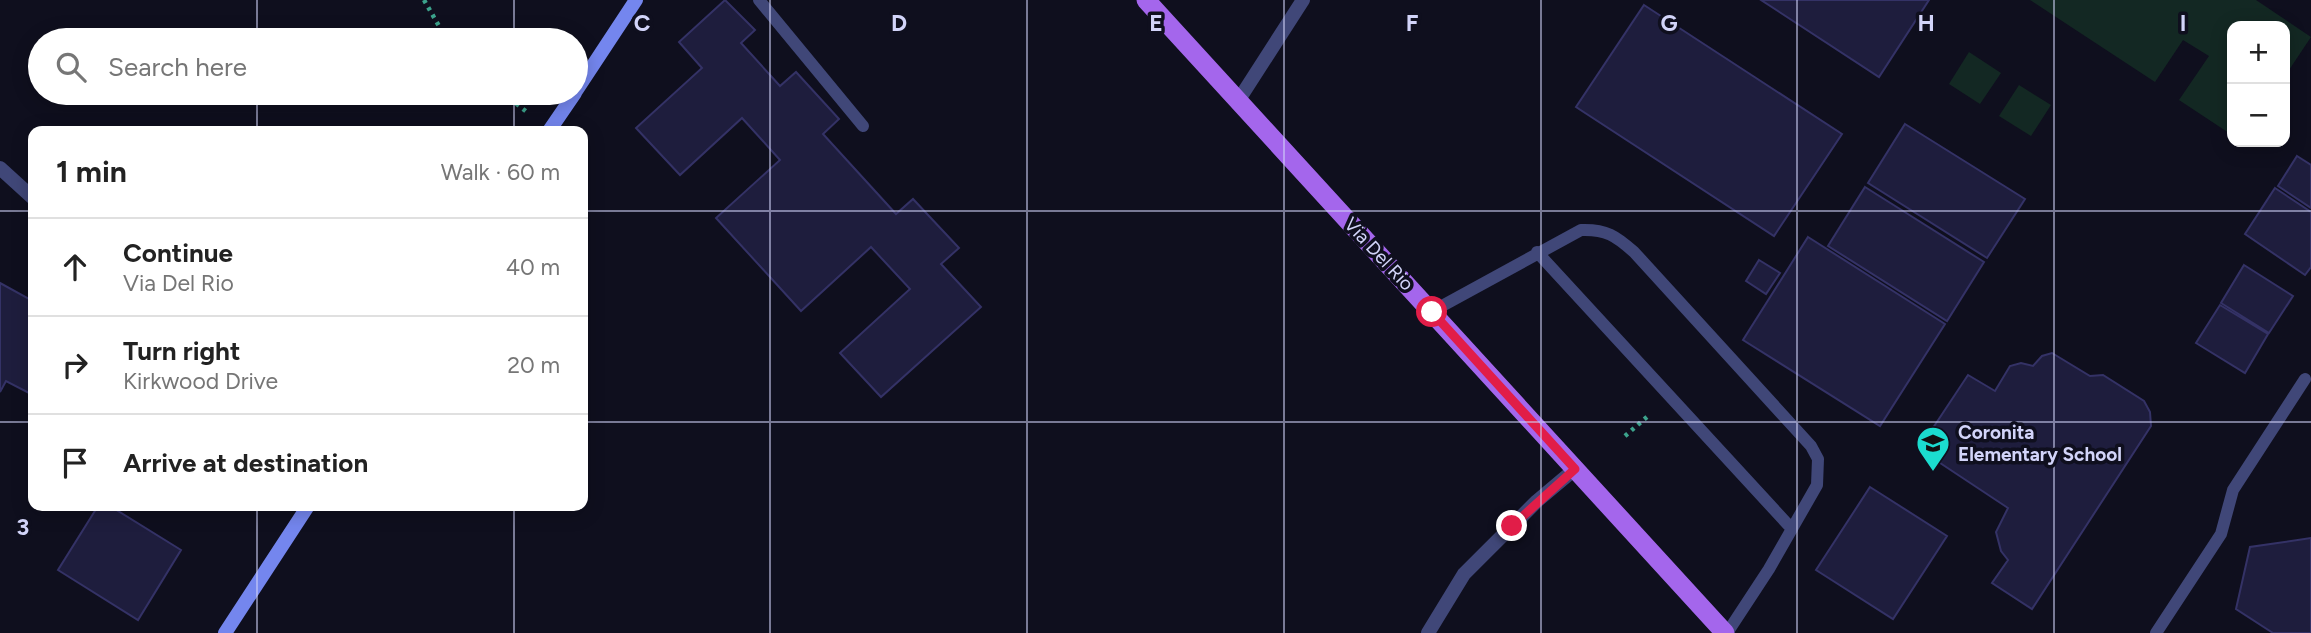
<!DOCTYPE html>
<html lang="en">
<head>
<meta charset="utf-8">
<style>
	body { margin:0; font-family:Figtree,sans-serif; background:#f6f6f6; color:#222 }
	.controls { position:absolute; right:21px; top:21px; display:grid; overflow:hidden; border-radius:14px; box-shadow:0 4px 18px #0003 }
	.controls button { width:63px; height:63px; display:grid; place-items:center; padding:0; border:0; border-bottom:2px solid #e0e0e0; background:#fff; color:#222; font:35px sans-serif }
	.stop { position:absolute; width:21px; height:21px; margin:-16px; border:5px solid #e11d48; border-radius:50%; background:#fff }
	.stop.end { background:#e11d48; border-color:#fff; box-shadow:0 2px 7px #0008 }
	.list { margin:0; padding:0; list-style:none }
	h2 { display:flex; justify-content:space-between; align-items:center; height:91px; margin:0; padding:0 28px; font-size:30px }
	h2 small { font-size:23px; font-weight:400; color:#767676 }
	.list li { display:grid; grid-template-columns:46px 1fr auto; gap:21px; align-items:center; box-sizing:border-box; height:98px; padding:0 28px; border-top:2px solid #e0e0e0 }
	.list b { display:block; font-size:26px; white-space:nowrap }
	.list p { margin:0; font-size:23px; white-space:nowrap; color:#767676 }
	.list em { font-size:23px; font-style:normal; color:#767676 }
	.icon { flex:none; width:38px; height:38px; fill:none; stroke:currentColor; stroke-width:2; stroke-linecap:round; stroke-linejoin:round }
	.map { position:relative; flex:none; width:2311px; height:633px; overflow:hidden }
	.search { position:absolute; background:#fff; box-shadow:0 4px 18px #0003; left:28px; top:28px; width:560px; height:77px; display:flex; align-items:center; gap:18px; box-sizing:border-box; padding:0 24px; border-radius:38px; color:#767676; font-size:26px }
	.panel { position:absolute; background:#fff; box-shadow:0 4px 18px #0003; left:28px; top:126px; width:560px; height:385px; border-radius:14px }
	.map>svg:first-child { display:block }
	.green { fill:#132823 }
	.building { fill:#1e1d3d; stroke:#343266; stroke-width:2 }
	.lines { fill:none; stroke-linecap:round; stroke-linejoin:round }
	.path { stroke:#3ca38c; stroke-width:4.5; stroke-dasharray:3.5 5; stroke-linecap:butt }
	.service { stroke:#404778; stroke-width:12 }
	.minor { stroke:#404778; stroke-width:14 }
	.secondary { stroke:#7486ee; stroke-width:14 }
	.primary { stroke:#a466ec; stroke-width:19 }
	.route { stroke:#e11d48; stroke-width:9 }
	.grid { fill:none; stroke:#d2d4f9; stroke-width:2; stroke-opacity:0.55 }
	.labels { text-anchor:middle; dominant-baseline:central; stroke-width:7; stroke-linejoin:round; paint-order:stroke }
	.street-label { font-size:19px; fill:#d2d4f9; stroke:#0f0f1e }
	.poi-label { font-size:19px; font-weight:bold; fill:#d2d4f9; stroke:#0f0f1e; text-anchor:start }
	.grid-label { font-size:23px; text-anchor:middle; font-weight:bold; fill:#d2d4f9; stroke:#0f0f1e; stroke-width:7; stroke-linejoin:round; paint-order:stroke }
</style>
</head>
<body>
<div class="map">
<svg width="2311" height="633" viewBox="0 0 2311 633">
	<rect width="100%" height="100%" fill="#0f0f1e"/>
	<!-- green -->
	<path class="green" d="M2030,0h226l55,37 -26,39v-50h-53v109l-53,-35 30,-44 -26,-16 -28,42z
		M1969,52l32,21 -21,31 -31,-20z
		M2019,85l32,20 -20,31 -32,-20z"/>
	<!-- building -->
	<path class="building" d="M725,0l30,30 -14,13 39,43 16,-14 43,47 -16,15 73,80 17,-15 46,49 -18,16 40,43 -100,90 -41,-44 70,-64 -39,-42 -70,64 -85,-93 64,-58 -38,-42 -62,57 -44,-47 66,-60 -23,-26z
		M1761,0h168l-50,77z
		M1644,5l198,129 -68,102 -198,-129z
		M1905,124l120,75 -38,59 -119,-75z
		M2297,156l14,9v43l-33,-22z
		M1865,187l119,75 -37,59 -119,-75z
		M2275,188l36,24v55l-6,8 -60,-41z
		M1808,237l137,87 -65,102 -137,-86z
		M1759,260l21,13 -14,21 -20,-13z
		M2244,265l49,31 -24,37 -48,-30z
		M0,283l33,18v94l-27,-14 -6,11z
		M2220,305l48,29 -23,39 -49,-30z
		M2052,353l38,23 13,-1 41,26 6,11 1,14 -119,183 -40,-26 16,-23 -7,-9 -5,-19 12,-24 -89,-59 49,-74 27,16 15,-25 11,-3 12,3 9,-10z
		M1870,487l77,49 -54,83 -77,-49z
		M98,506h12l71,44 -43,70 -80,-50z
		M2311,538v95h-38l-37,-24 14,-62z"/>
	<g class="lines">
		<!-- path -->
		<path class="path" d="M424,0l23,40
			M503,93l25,20
			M1625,436l23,-20"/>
		<!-- service -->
		<path class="service" d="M759,0l104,126
			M1537,252l255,277
			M1431,312l150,-82c25,-1 35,6 53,22l177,194 7,13 -1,26 -48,84 -42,64
			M2156,633l65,-99 12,-44 72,-111"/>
		<!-- minor -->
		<path class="minor" d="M1238,101l65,-101
			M0,168l33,30
			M1428,633l36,-59 73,-73 38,-32"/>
		<!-- secondary -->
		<path class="secondary" d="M576,91l60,-91
			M549,131l26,-38
			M225,633l83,-127"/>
		<!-- primary -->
		<path class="primary" d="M1146,0l579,633"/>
	</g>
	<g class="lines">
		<!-- route -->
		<path class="route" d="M1432,312l143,157 -63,57"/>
	</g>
	<!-- grid -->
	<path class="grid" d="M257,0v40M514,0v40M770,0v633M1027,0v633M1284,0v633M1541,0v633M1797,0v633M2054,0v633M257,93v38M514,93v38M0,211h33M583,211h1728M0,422h33M583,422h1728M257,506v127M514,506v127"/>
	<!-- icons -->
	<defs>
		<symbol id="school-pin" viewBox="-11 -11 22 30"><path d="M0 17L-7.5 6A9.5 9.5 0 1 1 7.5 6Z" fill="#1bdccf" stroke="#0f0f1e"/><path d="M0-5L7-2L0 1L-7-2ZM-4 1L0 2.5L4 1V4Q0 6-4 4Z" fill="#111"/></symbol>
	</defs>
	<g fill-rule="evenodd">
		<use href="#school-pin" x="1914" y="424" width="38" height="52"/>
	</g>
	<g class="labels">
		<!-- street labels -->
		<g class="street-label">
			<text transform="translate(1379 254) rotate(47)">Via Del Rio</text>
		</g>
		<!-- poi labels -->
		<g class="poi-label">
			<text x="1958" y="432">Coronita<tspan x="1958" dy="22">Elementary School</tspan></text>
		</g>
	</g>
	<g class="grid-label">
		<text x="642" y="31">C</text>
		<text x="899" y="31">D</text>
		<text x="1156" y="31">E</text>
		<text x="1412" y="31">F</text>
		<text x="1669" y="31">G</text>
		<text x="1926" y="31">H</text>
		<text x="2183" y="31">I</text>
		<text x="23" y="535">3</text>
	</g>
</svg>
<div class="controls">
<button>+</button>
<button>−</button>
</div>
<div class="stop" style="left:1432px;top:312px"></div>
<div class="stop end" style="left:1512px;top:526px"></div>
<div class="search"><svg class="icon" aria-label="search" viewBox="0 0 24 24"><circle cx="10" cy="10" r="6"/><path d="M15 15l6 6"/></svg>Search here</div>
<section class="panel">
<h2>1 min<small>Walk · 60 m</small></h2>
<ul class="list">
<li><svg class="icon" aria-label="ahead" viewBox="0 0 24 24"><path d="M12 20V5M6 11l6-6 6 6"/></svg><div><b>Continue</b><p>Via Del Rio</p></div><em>40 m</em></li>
<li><svg class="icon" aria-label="right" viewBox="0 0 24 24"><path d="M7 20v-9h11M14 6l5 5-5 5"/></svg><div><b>Turn right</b><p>Kirkwood Drive</p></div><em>20 m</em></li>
<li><svg class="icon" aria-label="arrive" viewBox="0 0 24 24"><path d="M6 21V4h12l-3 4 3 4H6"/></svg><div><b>Arrive at destination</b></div></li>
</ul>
</section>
</div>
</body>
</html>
